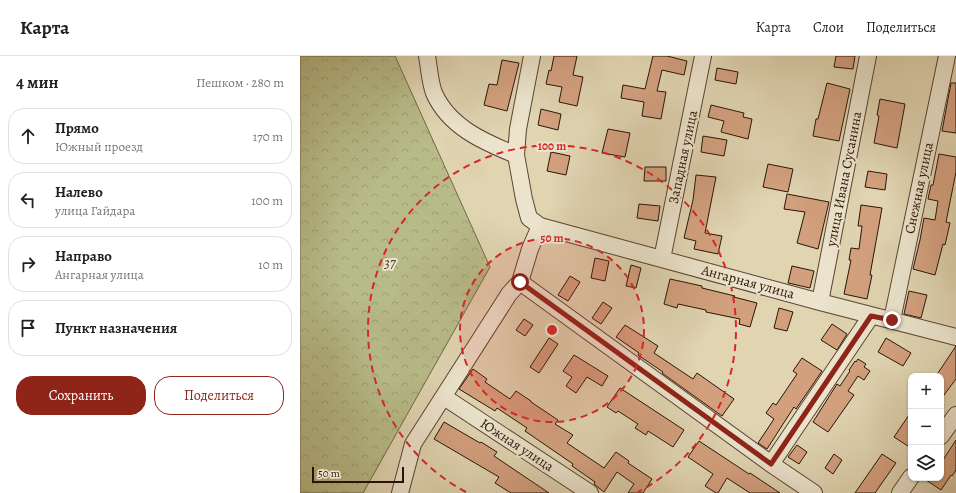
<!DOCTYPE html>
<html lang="ru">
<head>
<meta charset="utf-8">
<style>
	body { margin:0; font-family:Alegreya,serif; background:#f6f6f6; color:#222 }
	.controls { position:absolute; right:12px; bottom:12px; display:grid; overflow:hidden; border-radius:8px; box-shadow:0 1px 3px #0004 }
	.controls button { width:36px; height:36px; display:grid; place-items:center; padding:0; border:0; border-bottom:1px solid #e0e0e0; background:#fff; color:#222; font:20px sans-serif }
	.scale { position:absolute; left:12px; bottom:10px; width:92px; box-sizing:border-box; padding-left:4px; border:2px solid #2a1407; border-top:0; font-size:11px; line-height:14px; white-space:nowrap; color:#2a1407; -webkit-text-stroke:3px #ebe3cc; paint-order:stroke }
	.stop { position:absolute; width:12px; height:12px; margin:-9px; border:3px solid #8f2418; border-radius:50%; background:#fff }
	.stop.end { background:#8f2418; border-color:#fff; box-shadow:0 1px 4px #0008 }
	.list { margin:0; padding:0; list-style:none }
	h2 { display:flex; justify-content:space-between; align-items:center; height:52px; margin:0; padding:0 16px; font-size:17px }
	h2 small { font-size:13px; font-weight:400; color:#767676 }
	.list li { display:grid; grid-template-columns:26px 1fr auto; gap:12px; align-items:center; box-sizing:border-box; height:56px; margin:0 8px 8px; padding:0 8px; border:1px solid #e0e0e0; border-radius:16px }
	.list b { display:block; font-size:15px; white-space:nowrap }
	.list p { margin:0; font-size:13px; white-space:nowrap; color:#767676 }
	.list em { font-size:13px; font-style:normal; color:#767676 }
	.actions { display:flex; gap:8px; padding:12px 16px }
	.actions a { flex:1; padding:9px 0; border:1px solid #8f2418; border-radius:16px; text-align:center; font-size:14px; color:#8f2418 }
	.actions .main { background:#8f2418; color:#fff }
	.icon { flex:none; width:22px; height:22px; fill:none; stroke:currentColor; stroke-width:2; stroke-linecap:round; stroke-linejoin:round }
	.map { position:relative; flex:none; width:656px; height:437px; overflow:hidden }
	header { display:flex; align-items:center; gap:24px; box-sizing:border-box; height:56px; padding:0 20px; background:#fff; border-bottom:1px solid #e0e0e0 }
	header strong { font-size:19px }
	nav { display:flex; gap:22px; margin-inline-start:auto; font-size:14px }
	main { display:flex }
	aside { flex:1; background:#fff }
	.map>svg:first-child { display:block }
	.forest { fill:url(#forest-crowns); stroke:#706848 }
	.building { fill:#d3a07e; stroke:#2a1407 }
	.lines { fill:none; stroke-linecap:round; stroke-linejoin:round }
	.minor-casing { stroke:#584432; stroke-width:18 }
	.minor { stroke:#ebe3cc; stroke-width:16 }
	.route { stroke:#8f2418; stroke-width:5 }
	.ring { fill:none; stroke:#d62828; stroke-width:2; stroke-dasharray:7 5 }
	.labels { text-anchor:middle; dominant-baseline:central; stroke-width:4; stroke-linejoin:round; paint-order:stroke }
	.street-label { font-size:14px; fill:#2a1407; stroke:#ebe3cc }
	.park-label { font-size:14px; font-style:italic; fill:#54462e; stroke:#ebe3cc }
	.centre { fill:#d62828; stroke:#ebe3cc; stroke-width:2 }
	.ring-label { font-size:12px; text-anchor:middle; font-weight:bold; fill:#d62828; stroke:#ebe3cc; stroke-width:4; stroke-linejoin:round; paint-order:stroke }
</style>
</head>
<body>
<header>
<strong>Карта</strong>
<nav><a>Карта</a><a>Слои</a><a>Поделиться</a></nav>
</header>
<main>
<aside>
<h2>4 мин<small>Пешком · 280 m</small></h2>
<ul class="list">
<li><svg class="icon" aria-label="ahead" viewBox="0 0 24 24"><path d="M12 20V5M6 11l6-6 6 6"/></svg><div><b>Прямо</b><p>Южный проезд</p></div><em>170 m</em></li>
<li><svg class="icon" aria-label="left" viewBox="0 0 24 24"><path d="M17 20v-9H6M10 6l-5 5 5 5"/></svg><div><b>Налево</b><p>улица Гайдара</p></div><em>100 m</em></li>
<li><svg class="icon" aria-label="right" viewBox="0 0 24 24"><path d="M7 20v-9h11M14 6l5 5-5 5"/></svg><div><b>Направо</b><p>Ангарная улица</p></div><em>10 m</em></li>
<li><svg class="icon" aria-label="arrive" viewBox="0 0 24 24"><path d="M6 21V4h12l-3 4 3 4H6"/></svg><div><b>Пункт назначения</b></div></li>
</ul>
<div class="actions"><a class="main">Сохранить</a><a>Поделиться</a></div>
</aside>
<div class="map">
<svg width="656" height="437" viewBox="0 0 656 437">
	<defs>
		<pattern id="forest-crowns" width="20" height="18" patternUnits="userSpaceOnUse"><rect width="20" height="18" fill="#b7bb88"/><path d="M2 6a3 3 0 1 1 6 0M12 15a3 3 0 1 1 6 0" fill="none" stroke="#9ea074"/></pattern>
	</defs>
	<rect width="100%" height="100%" fill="#e0d4b1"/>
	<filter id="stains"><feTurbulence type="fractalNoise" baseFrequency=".005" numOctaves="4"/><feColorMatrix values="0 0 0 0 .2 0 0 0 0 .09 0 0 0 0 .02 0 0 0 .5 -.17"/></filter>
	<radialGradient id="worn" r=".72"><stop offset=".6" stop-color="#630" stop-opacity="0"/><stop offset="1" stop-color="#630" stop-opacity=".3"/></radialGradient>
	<!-- forest -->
	<path class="forest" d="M0,0h95l95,211 -127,226h-63z"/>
	<!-- building -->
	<path class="building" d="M254,0h23l-4,19 10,2 -6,29 -18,-4 3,-15 -16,-3 3,-14 2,1z
		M353,0h14l20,5 -3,14 -22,-5 -5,21 9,1 -5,27 -19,-3 2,-14 -23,-4 2,-13 22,4z
		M536,0h19l-2,13 -19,-2z
		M202,4l17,3 -12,48 -23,-6 5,-21 8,1z
		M417,12l21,4 -2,12 -21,-4z
		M527,27l23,6 -11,52 -26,-5 3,-17h2z
		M651,27h5v50l-14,-2z
		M580,43l25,5 -8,44 -23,-5 5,-27 -2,-1z
		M411,49l33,8 -1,4 9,2 -4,20 -27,-7 3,-11 -16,-4z
		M241,53l20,5 -3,16 -20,-5z
		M308,73l22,4 -5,24 -23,-4z
		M403,80l24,4 -3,16 -23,-4z
		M251,96l19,4 -4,19 -19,-4z
		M639,98l17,3v15l-10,50 4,1 -5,22 -2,-1 -8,31 -22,-6 7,-29 4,-22 11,2 3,-19 -10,-2 3,-14h2z
		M468,108l25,5 -5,23 -25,-5z
		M345,111h21v14h-22z
		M568,115l19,3 -2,16 -20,-3z
		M396,119l20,2 -11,56 17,3 -4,18 -24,-5 2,-8 -12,-3 9,-38z
		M487,138l42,8 -11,47 -21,-6 8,-31 -21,-3z
		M339,148l21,2 -2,15 -21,-3z
		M561,149l21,3 -12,67h2l-5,24 -23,-5 7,-34h-2l2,-12 8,1 3,-23h-4z
		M295,202l14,3 -4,20 -14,-3z
		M331,209l10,3 -5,20 -10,-2z
		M492,210l22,5 -4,17 -22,-5z
		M270,220l10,6 -12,19 -10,-6z
		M370,223l32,7v2l33,8 -1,1 23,6 -7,24 -11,-3 1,-5 -34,-7v-2l-28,-6 -1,4 -13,-4z
		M609,235l18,4 -6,23 -17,-4z
		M303,246l9,6 -11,16 -9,-6z
		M479,252l14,4 -6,19 -13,-3z
		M224,263l9,6 -8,11 -9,-6z
		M532,268l15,10 -10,16 -16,-10z
		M325,269l33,21 -4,7 39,26 4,-6 37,26 -12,17 -60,-43 1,-1 -25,-17 1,-2 -23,-16z
		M249,282l9,6 -19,29 -9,-6z
		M586,282l25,15 -8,13 -25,-14z
		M656,290v33l-15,20v-23h-5z
		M274,299l34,21 -6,10 -15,-9 -11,16 -10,-7 6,-9 -9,-6z
		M502,302l20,13 -26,38 -2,-2 -27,42 -9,-6 16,-24 -8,-6 7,-10 3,2 21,-31 -4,-3z
		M558,303l8,5 -2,3 6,4 -6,9 -6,-4 -10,15 6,4 -26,37 -15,-10 24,-38 3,2 10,-15 -1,-1 6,-9 1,1z
		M173,313l14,10 -2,3 25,17 6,-8 15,10v1l27,18 -3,4 18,11 -6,8 37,25 12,-16 13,9 -1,2 24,16 -9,14h-15l6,-9 -17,-12 -13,20 -10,-8 1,-2 -23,-16 1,-2 -48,-33 2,-3 -30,-20 -2,3 -36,-22z
		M320,332l64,42 -11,17 -25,-16 -2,4 -11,-7 3,-4 -20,-13 -2,2 -9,-6z
		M611,356v36l-17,-11z
		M144,366l36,21 1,-1 16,10 -3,4 55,37h-38l-16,-10 4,-6 -65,-38z
		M656,384v30l-4,6 -1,-1 -10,15 -18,-12h18v-15z
		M399,385l50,33 1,-1 30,20h-30l-23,-15 -9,15h-2l-11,-7 8,-12 -25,-17z
		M497,389l10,7 -8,12 -11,-7z
		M534,398l8,6 -9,14 -8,-6z
		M582,398l14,9 -21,30h-20z"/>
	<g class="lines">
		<defs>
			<path id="minor" d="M127,0c2,11 3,27 7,37 15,34 50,49 82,62
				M232,0l-14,73 -2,26 8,44 5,19 11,8 280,76 136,35
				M362,203l41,-203
				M220,226l251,182 43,29
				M520,246l48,-246
				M592,264l55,-264
				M144,341l146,96
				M641,380l15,-21
				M471,408l100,-148
				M100,437l13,-49 96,-150 11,-12 10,-33 10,-23
				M600,437l11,-16"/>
		</defs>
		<!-- minor casing -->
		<use href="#minor" class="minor-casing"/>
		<!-- minor -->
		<use href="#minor" class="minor"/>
	</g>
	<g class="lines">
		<!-- route -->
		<path class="route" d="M220,226l251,182 100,-148 21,4"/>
	</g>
	<!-- distance rings -->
	<circle cx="252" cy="274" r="92" fill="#d62828" fill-opacity=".12"/>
	<g class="ring">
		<circle cx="252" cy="274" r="92"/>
		<path d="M166 436A184 184 0 1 1 338 436"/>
	</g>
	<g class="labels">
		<!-- street labels -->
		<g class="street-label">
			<text transform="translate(383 101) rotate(-78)">Западная улица</text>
			<text transform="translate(544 123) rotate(-79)">улица Ивана Сусанина</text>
			<text transform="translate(619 132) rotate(-78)">Снежная улица</text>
			<text transform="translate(448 226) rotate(15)">Ангарная улица</text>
			<text transform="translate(217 389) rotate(33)">Южная улица</text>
		</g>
		<!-- park labels -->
		<g class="park-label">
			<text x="90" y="207">37</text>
		</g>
	</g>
	<circle cx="252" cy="274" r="6" class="centre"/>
	<g class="ring-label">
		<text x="252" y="94">100 m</text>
		<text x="252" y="186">50 m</text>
	</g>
	<rect width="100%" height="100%" filter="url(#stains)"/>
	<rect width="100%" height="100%" fill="url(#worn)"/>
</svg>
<div class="controls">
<button>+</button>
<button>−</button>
<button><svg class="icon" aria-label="layers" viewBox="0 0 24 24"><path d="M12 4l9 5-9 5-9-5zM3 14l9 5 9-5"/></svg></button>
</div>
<div class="scale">50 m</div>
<div class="stop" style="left:220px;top:226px"></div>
<div class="stop end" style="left:592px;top:264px"></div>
</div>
</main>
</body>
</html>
